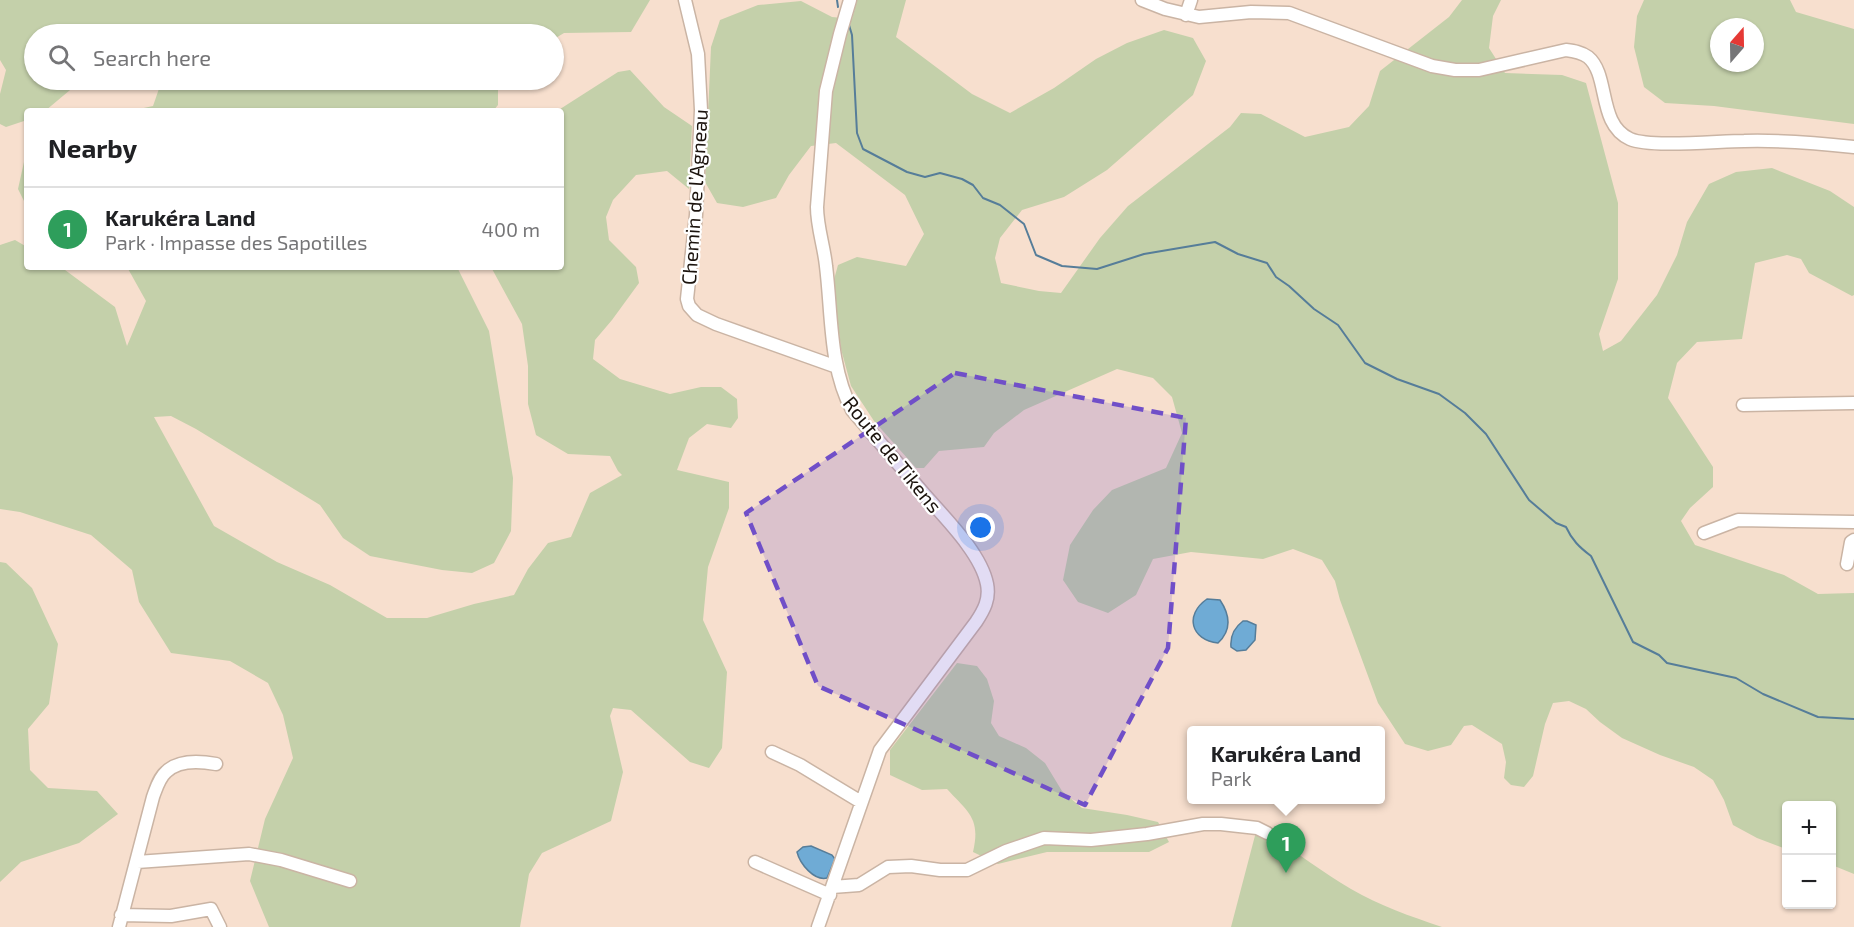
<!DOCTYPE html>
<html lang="en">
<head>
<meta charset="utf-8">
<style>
	body { margin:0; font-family:"Exo 2",sans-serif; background:#f2f2f2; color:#202124 }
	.controls { position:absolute; right:18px; bottom:18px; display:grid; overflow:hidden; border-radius:6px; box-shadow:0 2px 4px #0004 }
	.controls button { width:54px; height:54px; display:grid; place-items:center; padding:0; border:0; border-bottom:2px solid #e0e0e0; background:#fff; color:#202124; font:30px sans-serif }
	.compass { position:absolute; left:1710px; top:18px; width:54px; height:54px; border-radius:50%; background:#fff; box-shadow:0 2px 4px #0004; rotate:20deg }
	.you { position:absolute; left:981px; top:528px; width:21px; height:21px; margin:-15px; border:4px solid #fff; border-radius:50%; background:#1a73e8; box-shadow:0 0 0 9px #1a73e833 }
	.badge { display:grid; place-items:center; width:39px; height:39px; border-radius:50%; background:#1a73e8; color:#fff; font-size:20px; font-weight:700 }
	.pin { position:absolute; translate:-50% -50px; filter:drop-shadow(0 2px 3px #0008) }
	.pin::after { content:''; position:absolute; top:32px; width:21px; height:18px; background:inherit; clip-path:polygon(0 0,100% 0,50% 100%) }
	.popup { position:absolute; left:1187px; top:726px; width:198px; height:78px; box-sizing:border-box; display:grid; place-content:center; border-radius:6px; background:#fff; filter:drop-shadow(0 2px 4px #0005); font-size:20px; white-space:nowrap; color:#757577 }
	.popup b { font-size:22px; color:#202124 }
	.popup::after { content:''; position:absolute; left:50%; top:100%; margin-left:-12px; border:12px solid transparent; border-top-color:#fff }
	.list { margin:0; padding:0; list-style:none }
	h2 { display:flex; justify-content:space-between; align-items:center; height:78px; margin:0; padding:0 24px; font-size:26px }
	h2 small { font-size:20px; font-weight:400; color:#757577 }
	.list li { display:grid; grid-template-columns:39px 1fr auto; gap:18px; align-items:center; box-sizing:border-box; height:84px; padding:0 24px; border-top:2px solid #e0e0e0 }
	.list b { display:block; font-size:22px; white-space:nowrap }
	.list p { margin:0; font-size:20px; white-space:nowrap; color:#757577 }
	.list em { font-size:20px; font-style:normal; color:#757577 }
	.icon { flex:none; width:33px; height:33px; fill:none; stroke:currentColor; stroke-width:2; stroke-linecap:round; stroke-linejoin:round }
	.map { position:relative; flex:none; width:1854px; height:927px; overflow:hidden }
	.search { position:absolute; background:#fff; box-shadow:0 2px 4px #0004; left:24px; top:24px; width:540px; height:66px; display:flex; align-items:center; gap:15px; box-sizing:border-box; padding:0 21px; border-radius:33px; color:#757577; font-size:22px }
	.panel { position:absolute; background:#fff; box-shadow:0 2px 4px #0004; left:24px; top:108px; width:540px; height:162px; border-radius:6px }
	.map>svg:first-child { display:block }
	.green { fill:#c4d0aa; fill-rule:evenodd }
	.water { fill:#6fabd5; stroke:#567d99; stroke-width:1.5 }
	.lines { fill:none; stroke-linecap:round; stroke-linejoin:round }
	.stream { stroke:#567d99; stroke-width:2 }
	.minor-casing { stroke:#cab4a4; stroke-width:15 }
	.minor { stroke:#fff; stroke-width:12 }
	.marked { fill:#704fc8; fill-opacity:0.2; stroke:#704fc8; stroke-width:4.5; stroke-dasharray:12 8; stroke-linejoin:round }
	.labels { text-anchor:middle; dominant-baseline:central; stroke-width:4.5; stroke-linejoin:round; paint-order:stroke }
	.street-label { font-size:20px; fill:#1b130d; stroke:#fff }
</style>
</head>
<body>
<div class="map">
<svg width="1854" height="927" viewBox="0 0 1854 927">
	<rect width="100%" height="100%" fill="#f7dfce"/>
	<!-- green -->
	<path class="green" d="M0,0h650l-19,32 -67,1 -10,6v-5h-520v46h48l-37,31h-18v9l-21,7 -6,-3v-30l6,-24 -6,-10z
		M857,0h49l-10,37 76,57 38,19 44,-25 42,-29 31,-16 37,-13 29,8 13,23 -13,34 -86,75 -43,27 -42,13 -22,28 -5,20 6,25 38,8 22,2 39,-55 28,-32 102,-79 11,-14 20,1 44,23 44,-10 20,-21 11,-35 69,-54 13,-17h39l-8,16 -4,32 16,25 57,2 24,8 32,120v76l-19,55 4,17 18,-10 36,-46 20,-40 10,-33 22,-38 27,-12 36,-4 58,23 24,16v88l-2,1 -43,-23 -8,-14 -14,-4 -32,8 -13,76 -45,3 -20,21 -9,35 45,69v20l-23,21 -9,13 14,24 89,30 34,19 36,-1v281l-22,-9v-59h-46v43l-29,-11 -24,-13 -9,-25 -11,-20 -19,-13 -34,-12 -38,-17 -22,-16 -14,-13 -17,-8 -16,2 -8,21 -12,52 -9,11 -13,-2 -7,-7 2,-16 -4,-18 -30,-19 -8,1 -13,19 -23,6 -23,-7 -27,-41 -38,-103 -5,-19 -13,-21 -29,-11 -30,10 -72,-7 -38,7 -17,36 -28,18 -30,-11 -15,-22 7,-35 23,-35 19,-20 54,-22 16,-35 -10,-36 -19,-19 -36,-9 -93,41 -30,23 -10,14 -45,4 -15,17h-8l-42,-47 -23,-35 -10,-37 -8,-66 5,-18 19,-8 49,9 18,-32 -19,-39 -69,-52 -25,3 -22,29 -13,23 -33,9 -26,-4 -12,-21 6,-135 9,-27 38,-15 43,-4 31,16 20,2z
		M1644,0h146l6,12 58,17v95l-140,-18 -49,-3 -21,-16 -10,-40 3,-31zM1719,27h36v36h-36z
		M630,70l34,37 28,19 -3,63 -22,-18 -31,4 -23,25 -7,17 3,23 27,27 3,16 -27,37 -17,20 -2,19 27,20 50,15 31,-7h20l16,12 1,19 -7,10 -24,-4 -18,14 -12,32 52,12v26l-21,59 -5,53 24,52 -5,76 -13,20 -19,-6 -59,-52 -18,-2 -3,8 13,56 -12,49 -69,32 -13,21 -9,53h-251l-19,-46 15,-62 28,-61 -10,-43 -15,-32 -38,-22 -59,-8 -32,-51 -7,-32 -41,-35 -71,-23 -20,-3v-264l15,-5 12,7v20h34l54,40 12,39 19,-45 -19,-34h330l32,64 24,147 -2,53 -17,32 -22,10 -30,-3 -72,-14 -27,-18 -23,-33 -124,-76 -25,-13 -17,1 60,109 63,36 53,23 57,33h40l47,-14 40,-9 14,-26 20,-26 23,-6 19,-44 32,-18 -4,-4 -8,-15 -42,-2 -32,-19 -8,-31v-38l-6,-42 -31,-57h70v-156h-4l61,-39z
		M162,80h336v25l-5,6h-363l23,-5z
		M27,160v47l-9,-18 6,-27z
		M0,562l6,1 26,25 26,56 -9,60 -21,25 2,41 18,18 49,3 21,23 -39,29 -58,19 -21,20z
		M957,663l20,3 10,13 7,22 -3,22 8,13 27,12 19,15 17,28 20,17 45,7 31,7 11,20 -20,10h-102l-49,12 -25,-12c8,-34 -5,-40 -26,-63l-25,1 -32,-15v-25z
		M1257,828c33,19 62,42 94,61 29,17 59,27 91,38h-211z"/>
	<!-- water -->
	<path class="water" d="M1207,599l13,1c10,15 12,30 -2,43 -27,-3 -34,-28 -11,-44z
		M1243,621h4l9,4 -1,15 -9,10 -9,1 -6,-4c-1,-11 4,-20 12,-26z
		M811,846l21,9 3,4 -8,19c-13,3 -27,-14 -30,-26l6,-5z"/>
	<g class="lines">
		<!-- stream -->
		<path class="stream" d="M837,0l1,7
			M849,25l3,10 5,98 6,16 44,23 18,5 15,-4 22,6 11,6 10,13 17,7 24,19 12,31 26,11 35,3 47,-15 71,-12 23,12 29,9 9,14 13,9 25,23 24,16 27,38 32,16 42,15 26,19 21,21 43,66 27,23 10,4c6,13 13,20 25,29l42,86 26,13 8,8 69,15 27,16 55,23 36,2"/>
		<defs>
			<path id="minor" d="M685,0l13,54 3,56 -5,105 -9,84 2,7 8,9 19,9 121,43
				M1142,0l23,9 34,8 52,-5 38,1 143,53 23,4h24l87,-20c8,1 15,2 22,7 22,18 9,67 42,82 21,9 89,2 114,2 37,-1 74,2 110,6
				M1186,15l5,-15
				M1743,405l111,-2
				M1704,533l34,-13 116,2
				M1847,564l4,-22 3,-2
				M772,752l28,13 61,37
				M137,862l112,-8 32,6 69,21
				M755,862l75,33
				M832,887l27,-2 29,-18 23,-1 29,4h27l39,-19 38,-13 47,2 56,-6 56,-10h18l36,4 10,5
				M121,915l50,1 40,-7 9,18
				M119,927l34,-130c3,-8 6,-19 13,-25 12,-12 34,-11 50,-8
				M818,927l62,-177 96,-128c8,-12 14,-23 11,-38 -6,-31 -43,-67 -63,-90 -24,-28 -48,-56 -72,-84 -23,-43 -20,-96 -26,-144 -2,-20 -9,-39 -9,-59l9,-116 14,-57 10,-34"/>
		</defs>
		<!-- minor casing -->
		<use href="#minor" class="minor-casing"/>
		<!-- minor -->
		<use href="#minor" class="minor"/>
	</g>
	<!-- marked area -->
	<path class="marked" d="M955,373l231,45 -18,230 -83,157 -267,-119 -72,-173z"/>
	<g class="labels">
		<!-- street labels -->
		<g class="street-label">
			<text transform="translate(694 197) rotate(-86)">Chemin de l’Agneau</text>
			<text transform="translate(893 454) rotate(51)">Route de Tikens</text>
		</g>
	</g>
</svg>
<div class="controls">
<button>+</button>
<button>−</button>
</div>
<svg class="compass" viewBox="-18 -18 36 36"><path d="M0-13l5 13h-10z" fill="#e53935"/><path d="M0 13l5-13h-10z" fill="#757577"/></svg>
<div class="you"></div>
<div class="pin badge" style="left:1286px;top:873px;background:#2e9e5b">1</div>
<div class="popup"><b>Karukéra Land</b>Park</div>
<div class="search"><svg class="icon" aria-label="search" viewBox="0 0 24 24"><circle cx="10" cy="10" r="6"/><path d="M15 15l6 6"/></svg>Search here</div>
<section class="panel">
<h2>Nearby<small></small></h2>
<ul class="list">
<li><span class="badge" style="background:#2e9e5b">1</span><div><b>Karukéra Land</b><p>Park · Impasse des Sapotilles</p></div><em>400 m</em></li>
</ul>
</section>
</div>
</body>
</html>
